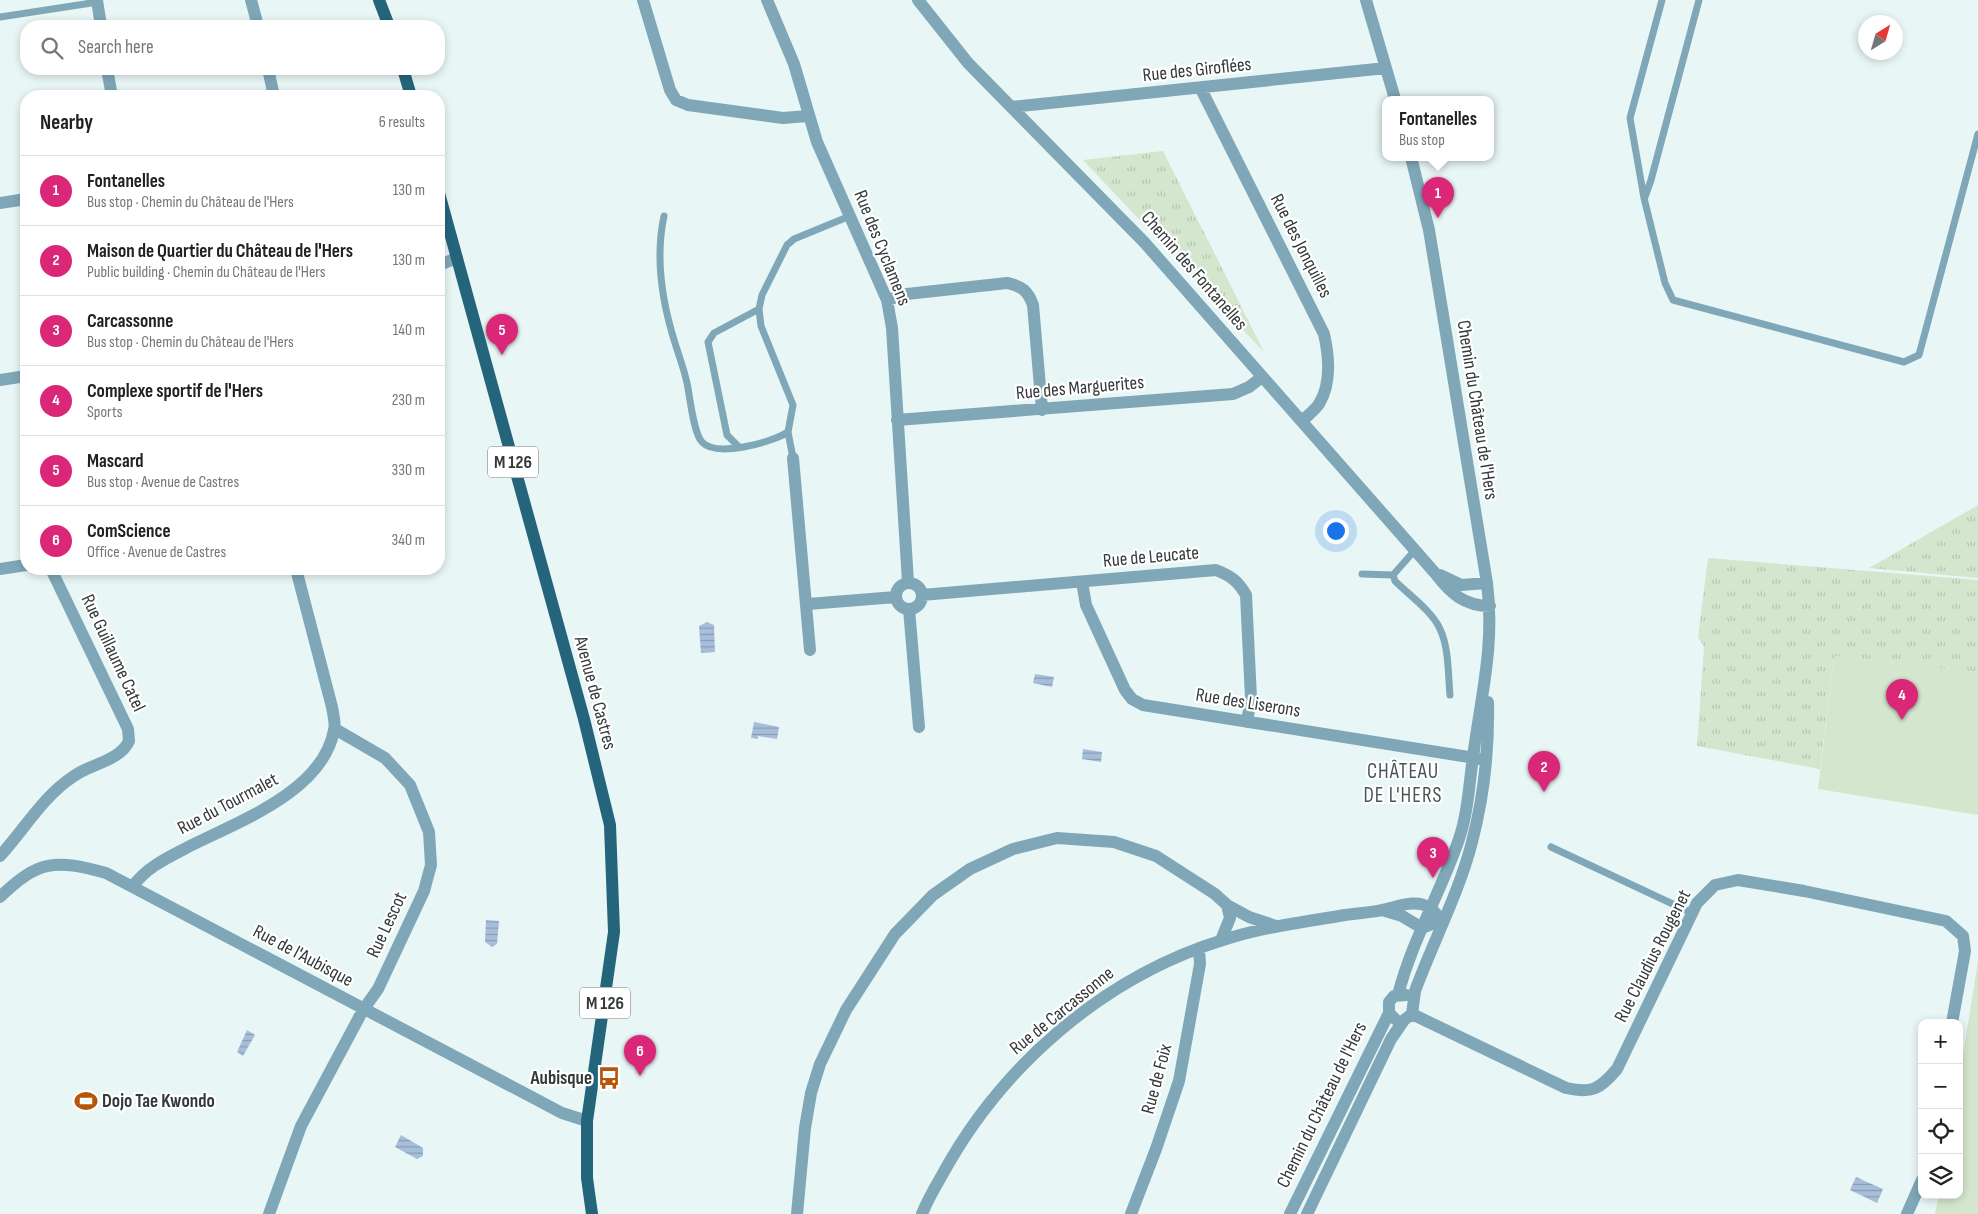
<!DOCTYPE html>
<html lang="en">
<head>
<meta charset="utf-8">
<style>
	body { margin:0; font-family:"Sofia Sans Condensed",sans-serif; background:#f6f6f6; color:#222 }
	.controls { position:absolute; right:15px; bottom:15px; display:grid; overflow:hidden; border-radius:10px; box-shadow:0 2px 8px #0003 }
	.controls button { width:45px; height:45px; display:grid; place-items:center; padding:0; border:0; border-bottom:1px solid #e0e0e0; background:#fff; color:#222; font:25px sans-serif }
	.compass { position:absolute; left:1858px; top:15px; width:45px; height:45px; border-radius:50%; background:#fff; box-shadow:0 2px 8px #0003; rotate:37deg }
	.you { position:absolute; left:1335px; top:530px; width:18px; height:18px; margin:-12px; border:4px solid #fff; border-radius:50%; background:#1a73e8; box-shadow:0 0 0 8px #1a73e833 }
	.badge { display:grid; place-items:center; width:32px; height:32px; border-radius:50%; background:#db2777; color:#fff; font-size:16px; font-weight:700 }
	.pin { position:absolute; translate:-50% -41px; filter:drop-shadow(0 1px 2px #0008) }
	.pin::after { content:''; position:absolute; top:26px; width:18px; height:15px; background:inherit; clip-path:polygon(0 0,100% 0,50% 100%) }
	.popup { position:absolute; left:1382px; top:96px; width:112px; height:65px; box-sizing:border-box; display:grid; place-content:center; border-radius:10px; background:#fff; filter:drop-shadow(0 1px 4px #0005); font-size:16px; white-space:nowrap; color:#767676 }
	.popup b { font-size:19px; color:#222 }
	.popup::after { content:''; position:absolute; left:50%; top:100%; margin-left:-10px; border:10px solid transparent; border-top-color:#fff }
	.list { margin:0; padding:0; list-style:none }
	h2 { display:flex; justify-content:space-between; align-items:center; height:65px; margin:0; padding:0 20px; font-size:21px }
	h2 small { font-size:16px; font-weight:400; color:#767676 }
	.list li { display:grid; grid-template-columns:32px 1fr auto; gap:15px; align-items:center; box-sizing:border-box; height:70px; padding:0 20px; border-top:1px solid #e0e0e0 }
	.list b { display:block; font-size:19px; white-space:nowrap }
	.list p { margin:0; font-size:16px; white-space:nowrap; color:#767676 }
	.list em { font-size:16px; font-style:normal; color:#767676 }
	.icon { flex:none; width:28px; height:28px; fill:none; stroke:currentColor; stroke-width:2; stroke-linecap:round; stroke-linejoin:round }
	.map { position:relative; flex:none; width:1978px; height:1214px; overflow:hidden }
	.search { position:absolute; background:#fff; box-shadow:0 2px 8px #0003; left:20px; top:20px; width:425px; height:55px; display:flex; align-items:center; gap:12px; box-sizing:border-box; padding:0 18px; border-radius:20px; color:#767676; font-size:19px }
	.panel { position:absolute; background:#fff; box-shadow:0 2px 8px #0003; left:20px; top:90px; width:425px; height:485px; border-radius:20px }
	.map>svg:first-child { display:block }
	.grass { fill:#d4e6ce }
	.park { fill:url(#park-tufts) }
	.water { fill:url(#water-rules) }
	.lines { fill:none; stroke-linecap:round; stroke-linejoin:round }
	.service { stroke:#7fa7b7; stroke-width:7 }
	.minor { stroke:#7fa7b7; stroke-width:12 }
	.primary { stroke:#24657c; stroke-width:12 }
	.labels { text-anchor:middle; dominant-baseline:central; stroke-width:4.5; stroke-linejoin:round; paint-order:stroke }
	.shield { fill:#fff; stroke:#717474; stroke-width:1 }
	.shield-label { font-size:18px; font-weight:bold; fill:#343939 }
	.street-label { font-size:19px; fill:#343939; stroke:#fff }
	.poi-label { font-size:19px; font-weight:bold; fill:#343939; stroke:#fff; text-anchor:end }
	.quarter-label { font-size:21px; letter-spacing:1px; fill:#495454; stroke:#fff }
</style>
</head>
<body>
<div class="map">
<svg width="1978" height="1214" viewBox="0 0 1978 1214">
	<defs>
		<pattern id="park-tufts" width="24" height="20" patternUnits="userSpaceOnUse" patternTransform="scale(1.25)"><rect width="24" height="20" fill="#d4e6ce"/><path d="M3 7l-1-3M5 7V3M7 7l1-3M15 17l-1-3M17 17v-4M19 17l1-3" fill="none" stroke="#b7c6b2"/></pattern>
		<pattern id="water-rules" width="6" height="5" patternUnits="userSpaceOnUse" patternTransform="scale(1.25)"><rect width="6" height="5" fill="#a7bedb"/><path d="M0 2.5h6" fill="none" stroke="#899bb3"/></pattern>
	</defs>
	<rect width="100%" height="100%" fill="#e8f6f5"/>
	<!-- grass -->
	<path class="grass" d="M1834,656l144,16v143l-160,-26z
		M1978,961v253h-43l4,-19h20v-116z"/>
	<!-- park -->
	<path class="park" d="M1163,151l101,201 -181,-192z
		M1978,505v73l-109,-10z
		M1708,558l270,22v92l-144,-16 -14,113 -123,-23 7,-99 -6,-10z"/>
	<!-- water -->
	<path class="water" d="M707,622l7,3 1,27 -14,1 -2,-27z
		M1035,674l19,3 -2,10 -19,-4z
		M754,722l25,5 -2,12 -19,-3v3l-7,-1z
		M1083,749l19,3 -1,10 -19,-3z
		M486,920l13,1 -2,23 -5,3 -7,-5z
		M247,1030l8,5 -12,21 -6,-4z
		M401,1135l22,13v8l-6,3 -22,-12z
		M1856,1177l27,12 -6,14 -27,-13z"/>
	<g class="lines">
		<!-- service -->
		<path class="service" d="M1662,0l-32,118 14,80 21,85 8,17 231,62 15,-7 59,-221
			M0,17l98,-15
			M1645,197l6,-17 48,-180
			M664,216c-9,42 -2,86 11,127 4,13 9,26 12,40 3,13 6,49 15,59 14,16 71,0 86,-10l5,-27 -32,-79 -2,-17 3,-14 25,-50 7,-6 56,-23
			M788,432l5,26
			M739,447l-12,-12 -19,-93 6,-9 45,-24
			M1415,550l-22,25 2,6c14,14 37,30 45,48 9,19 8,45 10,66
			M1362,574l31,1
			M1551,847l141,66"/>
		<!-- minor -->
		<path class="minor" d="M97,0l4,26
			M251,0l7,26
			M643,0l27,90 6,10 12,5 95,13 25,-2
			M767,0l27,64 23,78 70,158 5,28 16,254
			M918,0l50,63 176,179 291,331c15,20 29,33 55,33
			M1366,0l29,99
			M107,69l5,27
			M268,69l6,27
			M1201,89l123,245c5,22 8,49 -5,70 -4,6 -12,12 -17,17
			M1011,107l375,-39
			M0,203l26,-4
			M439,265l18,-7
			M887,300l20,-6 100,-11c15,3 21,8 26,22l9,105
			M0,380l26,-4
			M897,420l336,-26 16,-7 13,-10
			M793,458l17,192
			M0,569l26,-4
			M1440,575l21,10 26,-2
			M1082,582l4,23 39,85 7,9 11,6 338,54
			M896 596a13 13 0 1 1 26 0a13 13 0 1 1-26 0Z
			M922,595l294,-25c15,6 22,11 30,25l5,103 -4,24
			M808,604l88,-7
			M909,609l10,118
			M0,856c24,-26 43,-60 74,-80 16,-12 46,-15 55,-35l-1,-12 -77,-160
			M133,886c14,-19 34,-28 55,-39 49,-25 135,-55 146,-117 2,-7 -1,-16 -2,-23l-36,-138
			M0,897c38,-37 55,-38 106,-24l456,240 25,8
			M1382,910l20,6 20,12 8,-3
			M1221,940l9,-22 -3,-13
			M1398,995c14,-55 43,-103 61,-156 9,-27 10,-54 14,-82 8,-61 22,-112 14,-174l-58,-353 -18,-73
			M1412,1014l154,74c26,6 34,1 51,-19l80,-166 18,-18 23,-5 66,11 142,30 17,15 2,15 -13,72
			M1395,1019l-6,-6v-11l5,-6 12,-1
			M269,1214l32,-88 62,-116 15,-21 46,-98 7,-26 -2,-33 -19,-47 -25,-27 -50,-29
			M797,1214l8,-86 6,-35 9,-29 26,-54 49,-76 38,-39 37,-26 43,-20 44,-11 57,4 42,14 59,38 12,11 22,12 27,9
			M922,1214c5,-13 12,-25 19,-37 59,-110 162,-200 282,-237 40,-13 81,-18 122,-25 12,-2 25,-2 37,-5 15,-3 34,-12 48,-2 5,3 9,10 12,14
			M1131,1214l25,-65 23,-68 21,-117 -1,-16
			M1290,1214l99,-201
			M1307,1214l84,-175 13,-19 8,-6 3,-23c18,-49 44,-98 57,-149 12,-46 17,-93 16,-140
			M1907,1214l15,-34"/>
		<!-- primary -->
		<path class="primary" d="M379,0l10,26
			M403,69l8,27
			M439,193l145,526 26,106 4,107 -27,189v57l5,36"/>
	</g>
	<!-- icons -->
	<defs>
		<symbol id="bus-bare" viewBox="-9 -9 18 18"><path d="M-5-6H5V4H4V6H2V4H-2V6H-4V4H-5ZM-3.5-4V0h7V-4ZM-3.5 1.2v1.5H-2V1.2ZM2 1.2v1.5H3.5V1.2Z" fill="#b55609" stroke="#fff" stroke-width="2.5" paint-order="stroke"/></symbol>
		<symbol id="stadium-bare" viewBox="-9 -9 18 18"><path d="M0-5a6.5 5 0 1 0 0 10a6.5 5 0 1 0 0-10ZM-3.5-1.8h7v3.6h-7Z" fill="#b55609" stroke="#fff" stroke-width="2.5" paint-order="stroke"/></symbol>
	</defs>
	<g fill-rule="evenodd">
		<use href="#bus-bare" x="593" y="1062" width="32" height="32"/>
		<use href="#stadium-bare" x="70" y="1085" width="32" height="32"/>
	</g>
	<g class="labels">
		<!-- shield labels -->
		<g class="shield">
			<rect x="488" y="446.5" width="50" height="31" rx="4"/>
			<rect x="580" y="987.5" width="50" height="31" rx="4"/>
		</g>
		<g class="shield-label">
			<text x="513" y="462">M 126</text>
			<text x="605" y="1003">M 126</text>
		</g>
		<!-- street labels -->
		<g class="street-label">
			<text transform="translate(1197 70) rotate(-6)">Rue des Giroflées</text>
			<text transform="translate(1301 246) rotate(63)">Rue des Jonquilles</text>
			<text transform="translate(882 248) rotate(68)">Rue des Cyclamens</text>
			<text transform="translate(1194 271) rotate(49)">Chemin des Fontanelles</text>
			<text transform="translate(1080 388) rotate(-5)">Rue des Marguerites</text>
			<text transform="translate(1477 410) rotate(81)">Chemin du Château de l'Hers</text>
			<text transform="translate(1151 557) rotate(-5)">Rue de Leucate</text>
			<text transform="translate(113 653) rotate(65)">Rue Guillaume Catel</text>
			<text transform="translate(595 693) rotate(75)">Avenue de Castres</text>
			<text transform="translate(1248 703) rotate(9)">Rue des Liserons</text>
			<text transform="translate(228 804) rotate(-28)">Rue du Tourmalet</text>
			<text transform="translate(387 925) rotate(-65)">Rue Lescot</text>
			<text transform="translate(303 956) rotate(28)">Rue de l'Aubisque</text>
			<text transform="translate(1653 956) rotate(-63)">Rue Claudius Rougenet</text>
			<text transform="translate(1062 1011) rotate(-39)">Rue de Carcassonne</text>
			<text transform="translate(1157 1079) rotate(-75)">Rue de Foix</text>
			<text transform="translate(1322 1105) rotate(-64)">Chemin du Château de l'Hers</text>
		</g>
		<!-- poi labels -->
		<g class="poi-label">
			<text x="592" y="1078">Aubisque</text>
			<text x="102" y="1101" text-anchor="start">Dojo Tae Kwondo</text>
		</g>
		<!-- quarter labels -->
		<g class="quarter-label">
			<text x="1403" y="771">CHÂTEAU<tspan x="1403" dy="24">DE L'HERS</tspan></text>
		</g>
	</g>
</svg>
<div class="controls">
<button>+</button>
<button>−</button>
<button><svg class="icon" aria-label="locate" viewBox="0 0 24 24"><circle cx="12" cy="12" r="6"/><path d="M12 2v4M12 18v4M2 12h4M18 12h4"/></svg></button>
<button><svg class="icon" aria-label="layers" viewBox="0 0 24 24"><path d="M12 4l9 5-9 5-9-5zM3 14l9 5 9-5"/></svg></button>
</div>
<svg class="compass" viewBox="-18 -18 36 36"><path d="M0-13l5 13h-10z" fill="#e53935"/><path d="M0 13l5-13h-10z" fill="#767676"/></svg>
<div class="you"></div>
<div class="pin badge" style="left:1438px;top:218px">1</div>
<div class="popup"><b>Fontanelles</b>Bus stop</div>
<div class="pin badge" style="left:1544px;top:792px">2</div>
<div class="pin badge" style="left:1433px;top:878px">3</div>
<div class="pin badge" style="left:1902px;top:720px">4</div>
<div class="pin badge" style="left:502px;top:355px">5</div>
<div class="pin badge" style="left:640px;top:1076px">6</div>
<div class="search"><svg class="icon" aria-label="search" viewBox="0 0 24 24"><circle cx="10" cy="10" r="6"/><path d="M15 15l6 6"/></svg>Search here</div>
<section class="panel">
<h2>Nearby<small>6 results</small></h2>
<ul class="list">
<li><span class="badge">1</span><div><b>Fontanelles</b><p>Bus stop · Chemin du Château de l'Hers</p></div><em>130 m</em></li>
<li><span class="badge">2</span><div><b>Maison de Quartier du Château de l'Hers</b><p>Public building · Chemin du Château de l'Hers</p></div><em>130 m</em></li>
<li><span class="badge">3</span><div><b>Carcassonne</b><p>Bus stop · Chemin du Château de l'Hers</p></div><em>140 m</em></li>
<li><span class="badge">4</span><div><b>Complexe sportif de l'Hers</b><p>Sports</p></div><em>230 m</em></li>
<li><span class="badge">5</span><div><b>Mascard</b><p>Bus stop · Avenue de Castres</p></div><em>330 m</em></li>
<li><span class="badge">6</span><div><b>ComScience</b><p>Office · Avenue de Castres</p></div><em>340 m</em></li>
</ul>
</section>
</div>
</body>
</html>
